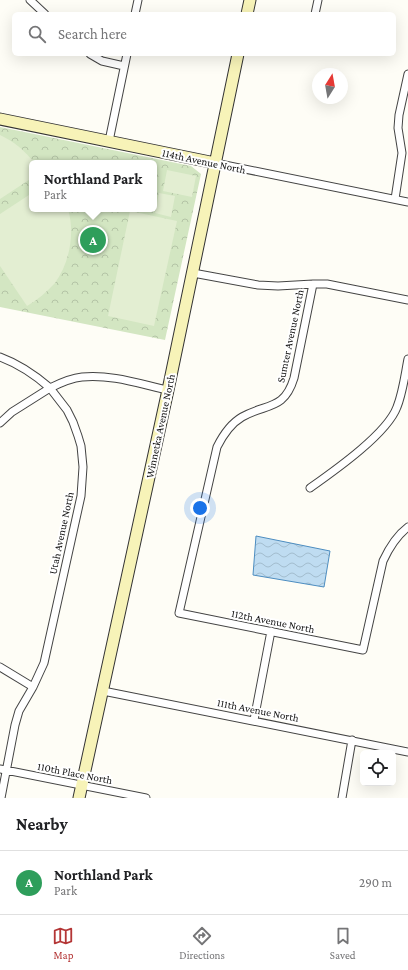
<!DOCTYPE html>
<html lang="en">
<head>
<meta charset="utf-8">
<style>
	body { margin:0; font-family:"Crimson Pro",serif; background:#f2f2f2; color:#202124 }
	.controls { position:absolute; right:12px; bottom:12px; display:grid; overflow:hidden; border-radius:6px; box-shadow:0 4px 16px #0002 }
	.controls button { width:36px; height:36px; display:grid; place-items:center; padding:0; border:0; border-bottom:1px solid #e0e0e0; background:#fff; color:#202124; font:20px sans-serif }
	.compass { position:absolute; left:312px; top:68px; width:36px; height:36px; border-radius:50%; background:#fff; box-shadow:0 4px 16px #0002; rotate:11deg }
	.you { position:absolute; left:200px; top:508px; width:14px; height:14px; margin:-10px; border:3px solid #fff; border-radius:50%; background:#1a73e8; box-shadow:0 0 0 6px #1a73e833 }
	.badge { display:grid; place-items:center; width:26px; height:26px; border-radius:50%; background:#b43636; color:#fff; font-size:13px; font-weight:700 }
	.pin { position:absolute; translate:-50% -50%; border:2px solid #fff; box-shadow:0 1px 4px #0006 }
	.popup { position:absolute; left:29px; top:160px; width:128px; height:52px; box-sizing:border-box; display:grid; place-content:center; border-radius:6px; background:#fff; filter:drop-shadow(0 1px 3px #0005); font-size:13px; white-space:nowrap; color:#757577 }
	.popup b { font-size:15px; color:#202124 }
	.popup::after { content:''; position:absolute; left:50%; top:100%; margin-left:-8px; border:8px solid transparent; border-top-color:#fff }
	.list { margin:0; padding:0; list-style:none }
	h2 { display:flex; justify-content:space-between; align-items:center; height:52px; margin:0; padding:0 16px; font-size:17px }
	h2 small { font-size:13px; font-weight:400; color:#757577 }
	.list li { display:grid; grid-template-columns:26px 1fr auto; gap:12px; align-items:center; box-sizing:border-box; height:64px; padding:0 16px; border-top:1px solid #e0e0e0 }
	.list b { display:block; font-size:15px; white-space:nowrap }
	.list p { margin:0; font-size:13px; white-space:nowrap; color:#757577 }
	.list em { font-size:13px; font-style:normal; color:#757577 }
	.icon { flex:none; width:22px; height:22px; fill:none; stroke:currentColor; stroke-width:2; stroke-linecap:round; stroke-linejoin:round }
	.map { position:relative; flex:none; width:408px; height:798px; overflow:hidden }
	.search { position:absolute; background:#fff; box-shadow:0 4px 16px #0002; left:12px; right:12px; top:12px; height:44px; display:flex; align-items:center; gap:10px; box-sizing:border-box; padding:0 14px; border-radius:6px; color:#757577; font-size:15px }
	.sheet { height:116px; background:#fff }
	nav { display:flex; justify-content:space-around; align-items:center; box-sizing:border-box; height:56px; border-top:1px solid #e0e0e0; background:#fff; font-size:11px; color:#757577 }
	nav a { display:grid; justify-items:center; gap:2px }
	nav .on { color:#b43636 }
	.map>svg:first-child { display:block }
	.park { fill:url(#park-crowns); fill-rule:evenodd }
	.pitch { fill:#e3eed2 }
	.water { fill:url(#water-waves); stroke:#4d8dc0 }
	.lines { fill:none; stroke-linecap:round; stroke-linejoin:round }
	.street-casing { stroke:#444; stroke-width:9 }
	.secondary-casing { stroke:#333; stroke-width:13 }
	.street { stroke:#fff; stroke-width:7 }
	.secondary { stroke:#f7f3b8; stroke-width:11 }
	.labels { text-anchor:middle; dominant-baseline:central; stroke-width:4; stroke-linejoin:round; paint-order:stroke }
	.street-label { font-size:11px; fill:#111; stroke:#fff }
</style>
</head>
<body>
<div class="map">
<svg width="408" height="798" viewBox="0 0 408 798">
	<defs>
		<pattern id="park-crowns" width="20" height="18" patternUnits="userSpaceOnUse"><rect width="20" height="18" fill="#d3e6c2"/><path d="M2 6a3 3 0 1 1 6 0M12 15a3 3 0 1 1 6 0" fill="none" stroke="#b4c4a6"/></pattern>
		<pattern id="water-waves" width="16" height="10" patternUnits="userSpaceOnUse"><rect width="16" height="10" fill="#bfdcf1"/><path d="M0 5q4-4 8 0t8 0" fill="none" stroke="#a3bcce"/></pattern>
	</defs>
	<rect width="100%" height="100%" fill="#fefdf6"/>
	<!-- park -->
	<path class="park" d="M0,127l191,39 10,8 -36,166 -165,-33zM32,163h122v46h-122z"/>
	<!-- pitch -->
	<path class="pitch" d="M0,135c13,6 26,16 34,28h-2v15l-32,21z
		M167,170l29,6 -4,21 -29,-6z
		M32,193v16h36c7,24 2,53 -13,74 -8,9 -18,17 -28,23l-27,-40v-52z
		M159,193l16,3 -4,21 -16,-4z
		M130,211l47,10 -23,105 -46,-10z"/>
	<!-- water -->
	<path class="water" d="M256,536l74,15 -6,36 -71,-12z"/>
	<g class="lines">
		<defs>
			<path id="street" d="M30,0l15,14
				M135,14l3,-14
				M315,14l3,-14
				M90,54l12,7 22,5
				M109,141l18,-87
				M215,163l193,39
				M395,199l7,-46 -4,-25 1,-13 9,-41
				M193,273l65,12 20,1 35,-2h14l81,16
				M313,284l-19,94c-10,33 -28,25 -52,39 -12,7 -19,18 -25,30l-38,166 184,37 20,-89c6,-13 13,-25 25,-34
				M0,357c19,7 34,17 50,31 10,-5 21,-10 32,-11 29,-3 58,7 86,13
				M0,423l12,-11 38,-24 17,22 6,12 5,14 3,10 2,21 -2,29 -37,167 -11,24 -14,24 -4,14 -14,73
				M310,488c24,-17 77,-54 87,-81 6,-15 8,-33 11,-48
				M0,667l33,20
				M103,691l305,61
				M254,720l17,-89
				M0,769l146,29
				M342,798l10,-58"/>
			<path id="secondary" d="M247,14l3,-14
				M0,119l215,44
				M79,798l89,-408 70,-336"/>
		</defs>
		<!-- street casing -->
		<use href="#street" class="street-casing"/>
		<!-- secondary casing -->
		<use href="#secondary" class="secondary-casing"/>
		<!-- street -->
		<use href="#street" class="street"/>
		<!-- secondary -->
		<use href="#secondary" class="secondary"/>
	</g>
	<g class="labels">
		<!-- street labels -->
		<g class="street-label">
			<text transform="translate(204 161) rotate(12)">114th Avenue North</text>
			<text transform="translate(290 336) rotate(-78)">Sumter Avenue North</text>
			<text transform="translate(160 426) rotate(-78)">Winnetka Avenue North</text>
			<text transform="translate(61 533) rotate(-78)">Utah Avenue North</text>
			<text transform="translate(273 621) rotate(11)">112th Avenue North</text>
			<text transform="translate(258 710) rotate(11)">111th Avenue North</text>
			<text transform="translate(75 773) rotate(11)">110th Place North</text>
		</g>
	</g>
</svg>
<div class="controls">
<button><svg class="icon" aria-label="locate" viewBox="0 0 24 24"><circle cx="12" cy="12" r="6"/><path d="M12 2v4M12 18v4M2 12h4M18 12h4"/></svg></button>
</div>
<svg class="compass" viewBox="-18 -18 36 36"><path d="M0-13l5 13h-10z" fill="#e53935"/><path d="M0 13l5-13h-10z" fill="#757577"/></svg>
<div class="you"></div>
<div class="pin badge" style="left:93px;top:240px;background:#2e9e5b">A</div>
<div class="popup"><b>Northland Park</b>Park</div>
<div class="search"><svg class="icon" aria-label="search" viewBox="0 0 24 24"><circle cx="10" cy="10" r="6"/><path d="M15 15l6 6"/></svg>Search here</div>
</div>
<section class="sheet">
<h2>Nearby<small></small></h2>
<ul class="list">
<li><span class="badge" style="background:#2e9e5b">A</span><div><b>Northland Park</b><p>Park</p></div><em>290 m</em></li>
</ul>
</section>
<nav>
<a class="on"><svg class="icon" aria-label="map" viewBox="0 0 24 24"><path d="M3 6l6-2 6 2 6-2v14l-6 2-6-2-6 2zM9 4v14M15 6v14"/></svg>Map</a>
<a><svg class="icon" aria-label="directions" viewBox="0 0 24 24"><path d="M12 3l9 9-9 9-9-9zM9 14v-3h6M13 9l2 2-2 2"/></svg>Directions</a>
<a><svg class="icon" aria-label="saved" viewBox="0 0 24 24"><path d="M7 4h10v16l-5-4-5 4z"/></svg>Saved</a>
</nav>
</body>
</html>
